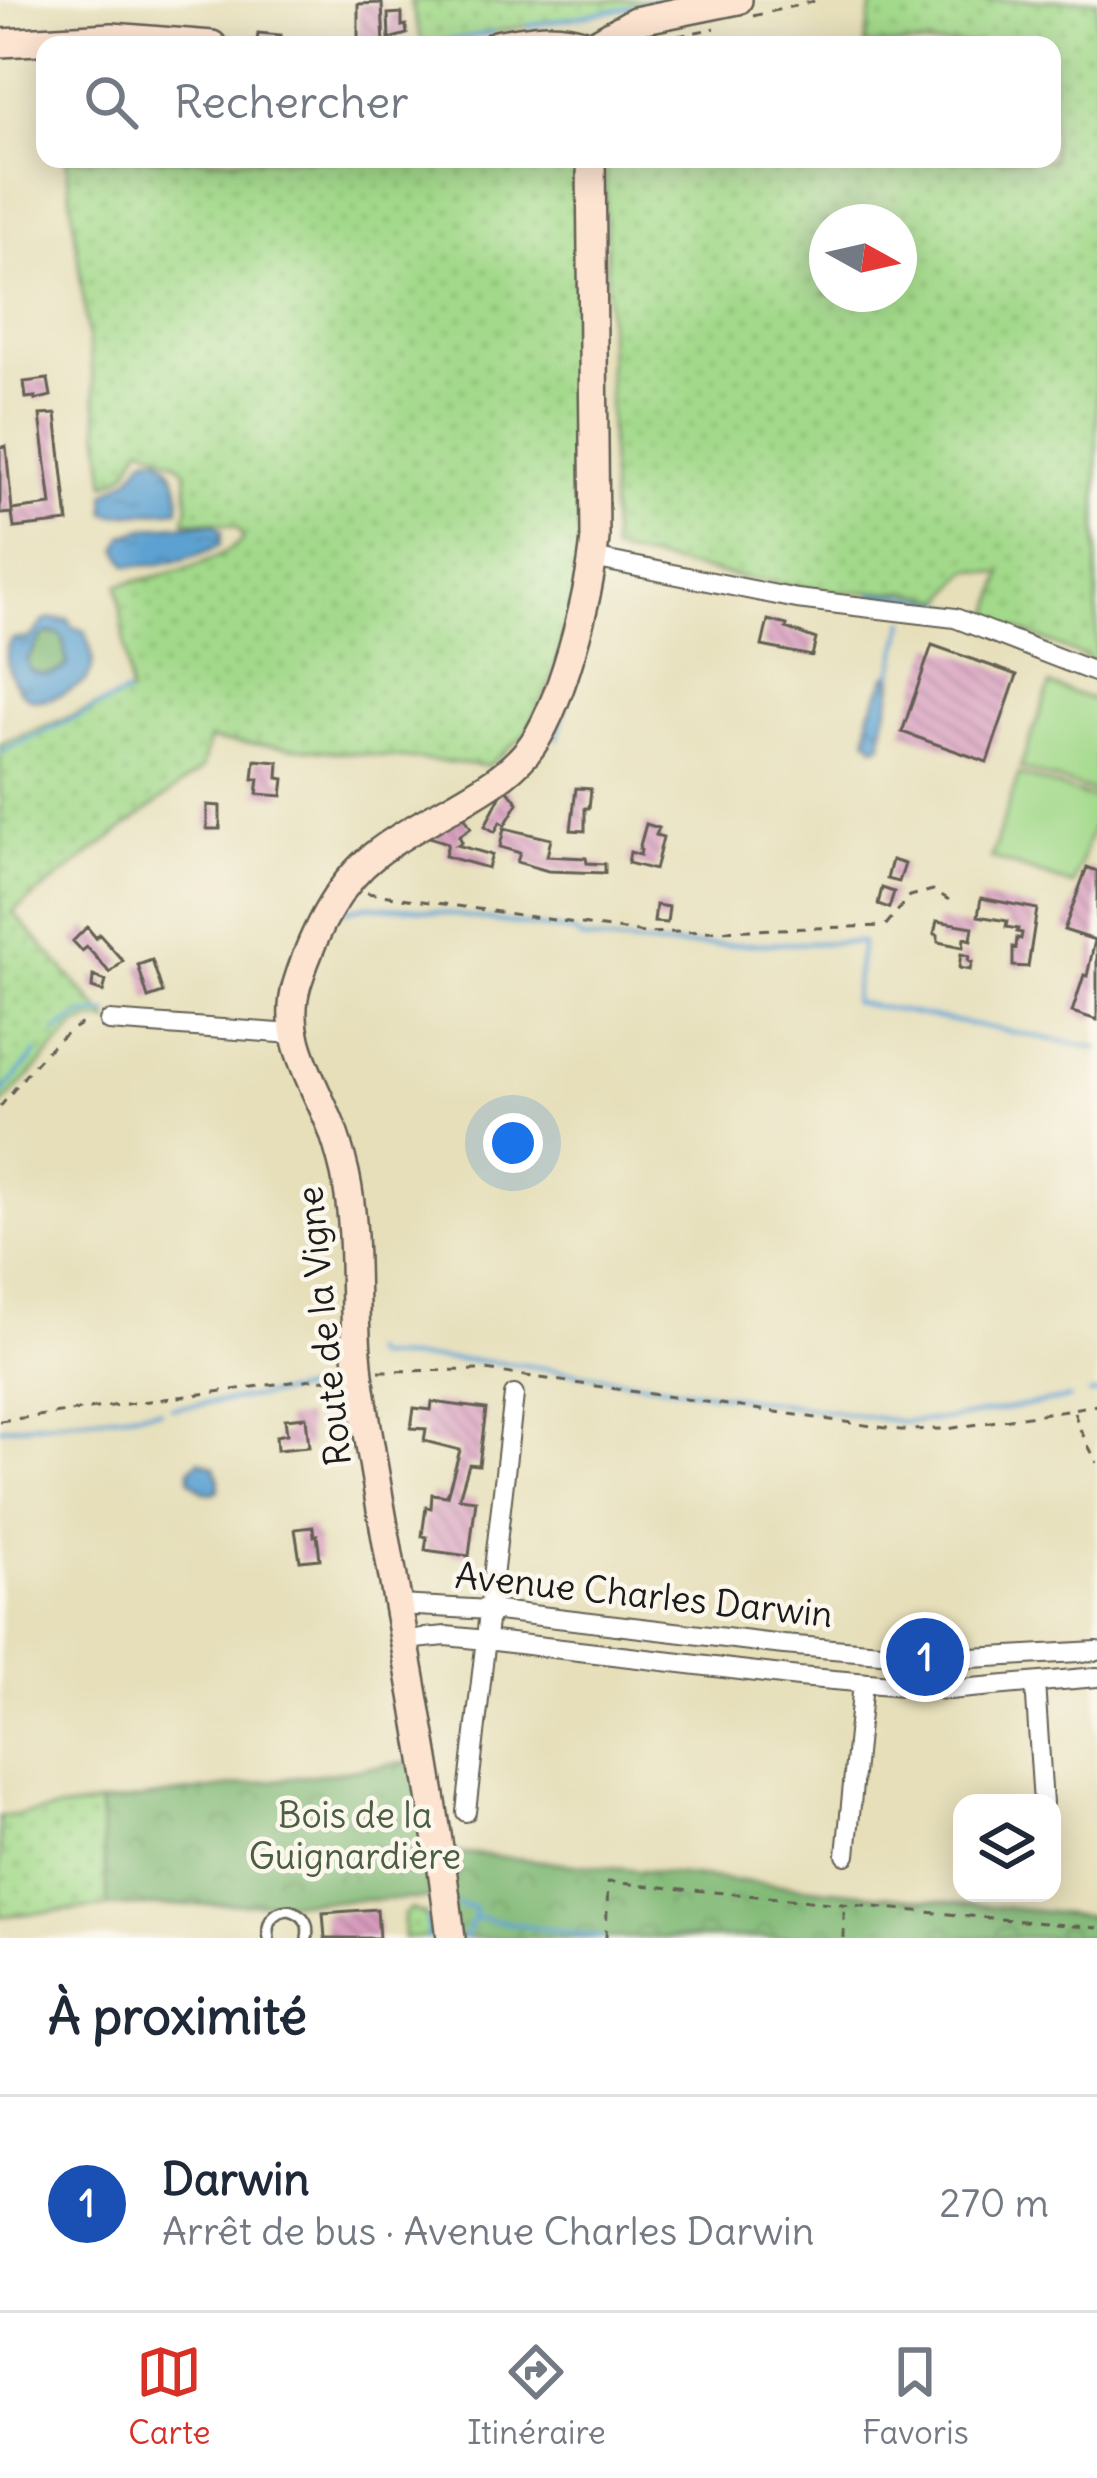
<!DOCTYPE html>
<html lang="fr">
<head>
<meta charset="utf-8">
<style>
	body { margin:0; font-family:Delius,sans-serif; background:#f2f2f3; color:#1f2937 }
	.controls { position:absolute; right:36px; bottom:36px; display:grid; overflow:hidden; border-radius:24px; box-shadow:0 6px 30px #0003 }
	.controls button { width:108px; height:108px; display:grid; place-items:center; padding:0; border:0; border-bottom:3px solid #e0e1e3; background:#fff; color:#1f2937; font:60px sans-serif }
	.compass { position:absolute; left:809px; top:204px; width:108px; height:108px; border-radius:50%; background:#fff; box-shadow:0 6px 30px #0003; rotate:98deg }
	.you { position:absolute; left:513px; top:1143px; width:42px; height:42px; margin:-30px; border:9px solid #fff; border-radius:50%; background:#1a73e8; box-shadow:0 0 0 18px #1a73e833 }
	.badge { display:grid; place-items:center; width:78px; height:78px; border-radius:50%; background:#d93025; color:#fff; font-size:39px; font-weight:700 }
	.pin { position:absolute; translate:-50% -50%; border:6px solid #fff; box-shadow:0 3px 12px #0006 }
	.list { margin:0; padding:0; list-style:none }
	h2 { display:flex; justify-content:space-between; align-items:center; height:156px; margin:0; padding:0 48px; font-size:51px }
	h2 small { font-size:39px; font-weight:400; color:#747a83 }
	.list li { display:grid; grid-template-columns:78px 1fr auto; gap:36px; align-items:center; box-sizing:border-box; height:216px; padding:0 48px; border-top:3px solid #e0e1e3 }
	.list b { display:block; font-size:45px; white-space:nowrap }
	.list p { margin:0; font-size:39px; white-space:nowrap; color:#747a83 }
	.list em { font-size:39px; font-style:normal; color:#747a83 }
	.icon { flex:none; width:66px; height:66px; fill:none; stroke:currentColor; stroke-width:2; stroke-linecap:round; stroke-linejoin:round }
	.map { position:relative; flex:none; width:1097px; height:1938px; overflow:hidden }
	.search { position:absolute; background:#fff; box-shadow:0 6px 30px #0003; left:36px; right:36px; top:36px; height:132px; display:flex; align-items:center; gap:30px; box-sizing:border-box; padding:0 42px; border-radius:24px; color:#747a83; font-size:45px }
	.sheet { height:372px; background:#fff }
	nav { display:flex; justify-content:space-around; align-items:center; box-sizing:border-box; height:168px; border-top:3px solid #e0e1e3; background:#fff; font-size:33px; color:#747a83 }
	nav a { display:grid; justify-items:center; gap:6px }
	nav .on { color:#d93025 }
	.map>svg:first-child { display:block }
	.grass { fill:url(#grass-dots); stroke:#5f7a53; stroke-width:3; fill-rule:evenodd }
	.forest { fill:url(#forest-crowns); stroke:#4e6a49; stroke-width:3 }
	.garden { fill:#a2d98a; stroke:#5f7a53; stroke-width:3 }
	.water { fill:url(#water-ripples); stroke:#3c5e76; stroke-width:3; fill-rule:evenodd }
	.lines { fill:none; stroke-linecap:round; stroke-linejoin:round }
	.stream { stroke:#5ca1d1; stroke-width:4.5 }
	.building { fill:url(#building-back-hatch) }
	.lane-casing { stroke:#636053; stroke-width:14 }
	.street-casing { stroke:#636053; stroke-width:22 }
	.secondary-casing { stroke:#636053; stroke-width:32 }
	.path { stroke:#636053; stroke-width:3; stroke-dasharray:9 9; stroke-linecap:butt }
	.lane { stroke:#fff; stroke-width:9 }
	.street { stroke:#fff; stroke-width:18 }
	.secondary { stroke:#fde4d1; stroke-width:27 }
	.labels { text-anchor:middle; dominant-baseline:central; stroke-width:9; stroke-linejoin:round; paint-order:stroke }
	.street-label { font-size:36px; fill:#1c1c1c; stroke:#fbf7ec }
	.park-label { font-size:36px; fill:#4b5e42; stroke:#fbf7ec }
</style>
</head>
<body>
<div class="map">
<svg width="1097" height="1938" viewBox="0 0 1097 1938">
	<defs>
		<pattern id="grass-dots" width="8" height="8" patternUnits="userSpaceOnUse" patternTransform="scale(3)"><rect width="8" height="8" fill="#a2d98a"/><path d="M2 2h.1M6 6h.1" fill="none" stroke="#8bba76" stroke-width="1.8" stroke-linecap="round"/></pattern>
		<pattern id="forest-crowns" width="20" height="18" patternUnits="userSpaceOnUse" patternTransform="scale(3)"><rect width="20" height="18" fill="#81b976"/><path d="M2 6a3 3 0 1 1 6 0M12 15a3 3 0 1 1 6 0" fill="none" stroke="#6f9e66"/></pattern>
		<pattern id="water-ripples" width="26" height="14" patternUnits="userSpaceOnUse" patternTransform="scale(3)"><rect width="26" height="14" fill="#5ca1d1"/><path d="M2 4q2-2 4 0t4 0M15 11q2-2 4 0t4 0" fill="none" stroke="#4b82a9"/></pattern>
		<pattern id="building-back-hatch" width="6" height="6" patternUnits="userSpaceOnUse" patternTransform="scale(3)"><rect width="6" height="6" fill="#d79bbd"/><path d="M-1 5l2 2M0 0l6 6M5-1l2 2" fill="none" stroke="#ae7e99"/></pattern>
	</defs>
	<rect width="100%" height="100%" fill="#fbf7ec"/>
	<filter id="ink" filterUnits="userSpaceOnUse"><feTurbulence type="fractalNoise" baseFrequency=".00833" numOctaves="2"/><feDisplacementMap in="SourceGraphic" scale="24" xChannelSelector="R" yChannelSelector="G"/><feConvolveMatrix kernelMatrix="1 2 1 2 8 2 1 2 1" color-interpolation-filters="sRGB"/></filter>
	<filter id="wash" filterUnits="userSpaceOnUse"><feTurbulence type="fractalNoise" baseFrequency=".004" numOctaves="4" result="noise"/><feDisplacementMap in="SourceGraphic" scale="48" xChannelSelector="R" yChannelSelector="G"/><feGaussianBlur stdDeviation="2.7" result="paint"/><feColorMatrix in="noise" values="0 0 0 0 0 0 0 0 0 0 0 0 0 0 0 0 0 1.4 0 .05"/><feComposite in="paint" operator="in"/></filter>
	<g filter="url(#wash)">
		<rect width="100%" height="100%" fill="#e6dfba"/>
		<!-- grass -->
		<path class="grass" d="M410,0h260l-247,45z
			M908,0h189v662l-107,-44 12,-44 -32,-4 -9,8 -16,22 -37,-8h-69l-102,-15 -125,-26 -7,-392h447v-114h-187l7,-40zM827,222h72v72h-72z
			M66,159h509l4,346h7l-1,46 -33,127 -27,57 -37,31 -279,-26 -7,29 -189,143 96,109 -17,-1 -15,5 -77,82v-363l130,-51 -12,-108c34,-7 103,-21 125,-46l-5,-11 -23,-6 -28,-1 -3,-2 4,-11 -2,-37 -9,-8 -34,-18c-19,21 -4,25 -37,39z
			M100,1804l8,103 -108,9v-99z
			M411,1909l14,5 7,24h-28v-23z"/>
		<!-- forest -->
		<path class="forest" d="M49,633h8l6,5 4,26c-8,11 -25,12 -37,7l-3,-11 14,-23z
			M425,1760l28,92 644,65v21h-646l-6,-40 -337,9 -8,-103z"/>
		<!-- garden -->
		<path class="garden" d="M1050,685l47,16v92l-77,-25z
			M1019,774l78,25v16l-24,70 -82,-27z"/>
		<!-- water -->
		<path class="water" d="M150,456l9,1c15,10 24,36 19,53l-62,5 -10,-2 -1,-19 26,-17 12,-18z
			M214,524l8,7 -2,14c-27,14 -62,23 -93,20l-9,-16 5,-13c28,-12 61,-11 91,-12z
			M51,619h18l3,8 13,4c9,24 15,45 -11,57 -10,5 -23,12 -35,12 -27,0 -39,-47 -28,-60 3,-2 15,-1 19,-2l14,-17zM49,633h8l6,5 4,27c-8,10 -25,12 -37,5l-3,-10 14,-23z
			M892,674c4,24 -12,46 -10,71l-7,2 -8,-9 3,-26 17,-37z
			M199,1460l16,7 4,14 -1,9 -5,3 -9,-1 -14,-12v-11z"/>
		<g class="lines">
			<!-- stream -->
			<path class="stream" d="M139,26l60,5
				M528,26l137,-25
				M216,34l15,3
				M429,44l64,-11
				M872,595c34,0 62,6 94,16
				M892,674l13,-53
				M557,739l8,-30
				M0,752l126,-58
				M342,911l27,-5 46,3 158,23 10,7 80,7 199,-4 -9,60 244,46
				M56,1032l25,-17 27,-2
				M0,1095l36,-42
				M370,1352l4,5 97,3 53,5 380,57 46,-3 119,-21
				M1089,1394l8,-1
				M172,1408l147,-20
				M0,1428l160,-18
				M457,1905l18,3 -1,9 128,21
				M427,1919l1,19
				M464,1938l10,-21"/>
		</g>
		<g id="blocks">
			<!-- building -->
			<path class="building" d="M382,3l2,42h-26v-41z
				M402,13v13l4,-1 1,9 -18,5 -1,-25z
				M258,33l23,2 -2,10 -22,-3z
				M48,379l3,17 -16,4v-3l-9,1 -2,-16z
				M56,414l12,108 -54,6 -2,-15 -12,1v-66l6,-2 6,64 39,-5 -11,-90z
				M768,620l19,5 -1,3 30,11 -4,17 -50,-10z
				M932,645l85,30 -30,87 -85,-30z
				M255,760l24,2 -1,16 6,1 -2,17 -25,-2 2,-15h-6z
				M504,785l14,18 -13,22 -5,-3 -5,10 -10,-6 16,-32 -3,-5z
				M576,788l15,1 -2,19h-4v23l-14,-1z
				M207,805l13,1v23h-13z
				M463,814l8,14 -12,8 3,6 -5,3 35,10 -4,13 -43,-12 3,-13 -22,-7z
				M646,824l13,4 -3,7 7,2 -8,33 -27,-7 2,-11 10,3 1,-5 -2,-1z
				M504,828l47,11 -4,17 39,2 1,5 18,1v9l-57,-2 -31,-9 3,-9 -20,-6z
				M892,860l13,4 -6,18 -12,-3z
				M1087,867l10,4v149l-25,-8 12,-37 3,1 8,-36 -31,-10z
				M882,888l12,4 -5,16 -11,-4z
				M981,898l56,11 -9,58 -15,-1v-19l3,1 1,-10 4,1 1,-6 -5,-1 1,-3 -12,-2 1,-6 -29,-5z
				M656,905l13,2 -2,16 -13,-1z
				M937,921l36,6 -2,13 -7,-2 -1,9 -25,-5v-7l-4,-1z
				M87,927l9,11 3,-4 24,27 -13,12 -23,-26 -5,4 -9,-10z
				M961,954l8,2 -1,5 4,1 -2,8 -11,-2z
				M152,960l11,33 -15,5 -10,-33z
				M93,976l13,5 -3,11 -11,-4z
				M432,1402l54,7 -7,56 -10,-1 -10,34 17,2 -7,56 -44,-6 2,-13 -5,-1 4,-29 5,1 1,-14 15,2 13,-46 -36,-9 2,-12 -15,-1 3,-20 17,2z
				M306,1417l3,30 -32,3 -1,-14 11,-2 -2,-15z
				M313,1527l1,9 3,-1 3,24 -20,2 -5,-32z
				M377,1909l2,29h-54l-2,-25z"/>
		</g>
	</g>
	<g filter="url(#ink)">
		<use href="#blocks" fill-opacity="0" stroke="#636053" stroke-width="3"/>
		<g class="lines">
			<defs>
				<path id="lane" d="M269,1938c-4,-15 4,-27 20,-28 15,4 21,13 18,28"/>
				<path id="street" d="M593,558l204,41 158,19 142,55
					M109,1021l184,13
					M399,1605l91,5 294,35 169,14 144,-8
					M405,1640l41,-4 40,4 313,37 150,13 148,-13
					M1035,1683l8,120
					M466,1812l48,-417
					M846,1855l17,-172"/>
				<path id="secondary" d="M0,43l112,-6 100,8
					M496,45c32,-6 60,-12 92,0
					M593,45l42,-24 103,-21
					M451,1938c-22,-187 -63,-370 -91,-556 -10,-69 0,-140 -15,-209 -4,-17 -9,-35 -16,-52 -19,-46 -47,-86 -32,-137 15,-48 39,-99 79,-130 24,-19 52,-33 78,-48 26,-15 53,-30 73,-54 34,-41 63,-159 68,-214l-4,-379"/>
			</defs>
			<!-- lane casing -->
			<use href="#lane" class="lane-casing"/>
			<!-- street casing -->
			<use href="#street" class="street-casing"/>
			<!-- secondary casing -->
			<use href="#secondary" class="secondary-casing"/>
			<!-- path -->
			<path class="path" d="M753,16l66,-16
				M660,40l55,-12
				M367,893l277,40 241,-7 25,-30 23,-6 18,11
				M0,1107c21,-26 58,-77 89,-86
				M379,1371l106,-1 415,60 47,-1 150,-24
				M1074,1412l6,17 17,34
				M0,1421l313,-42 28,1
				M606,1938l2,-56 489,46
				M844,1938v-32"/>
			<!-- lane -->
			<use href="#lane" class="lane"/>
			<!-- street -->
			<use href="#street" class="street"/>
			<!-- secondary -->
			<use href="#secondary" class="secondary"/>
		</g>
	</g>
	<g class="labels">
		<!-- street labels -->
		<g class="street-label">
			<text transform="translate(324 1326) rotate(-96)">Route de la Vigne</text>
			<text transform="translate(644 1595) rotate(6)">Avenue Charles Darwin</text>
		</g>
		<!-- park labels -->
		<g class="park-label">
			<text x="355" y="1815">Bois de la<tspan x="355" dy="41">Guignardière</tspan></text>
		</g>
	</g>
</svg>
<div class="controls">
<button><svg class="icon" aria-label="layers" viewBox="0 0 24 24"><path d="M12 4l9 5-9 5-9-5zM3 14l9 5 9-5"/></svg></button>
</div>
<svg class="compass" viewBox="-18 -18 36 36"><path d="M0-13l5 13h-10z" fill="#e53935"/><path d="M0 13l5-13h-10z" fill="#747a83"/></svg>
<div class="you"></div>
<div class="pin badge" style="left:925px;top:1657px;background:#1a4fb4">1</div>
<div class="search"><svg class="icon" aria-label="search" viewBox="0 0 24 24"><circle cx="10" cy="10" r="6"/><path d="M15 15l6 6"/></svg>Rechercher</div>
</div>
<section class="sheet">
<h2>À proximité<small></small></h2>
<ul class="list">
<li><span class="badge" style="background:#1a4fb4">1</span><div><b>Darwin</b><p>Arrêt de bus · Avenue Charles Darwin</p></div><em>270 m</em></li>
</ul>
</section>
<nav>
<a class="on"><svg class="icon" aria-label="map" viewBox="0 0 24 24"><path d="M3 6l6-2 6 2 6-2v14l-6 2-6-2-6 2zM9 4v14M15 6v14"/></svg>Carte</a>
<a><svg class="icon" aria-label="directions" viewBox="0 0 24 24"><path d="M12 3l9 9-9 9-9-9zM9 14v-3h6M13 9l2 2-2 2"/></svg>Itinéraire</a>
<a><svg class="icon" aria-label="saved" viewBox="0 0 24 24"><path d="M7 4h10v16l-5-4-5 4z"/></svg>Favoris</a>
</nav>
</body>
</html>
